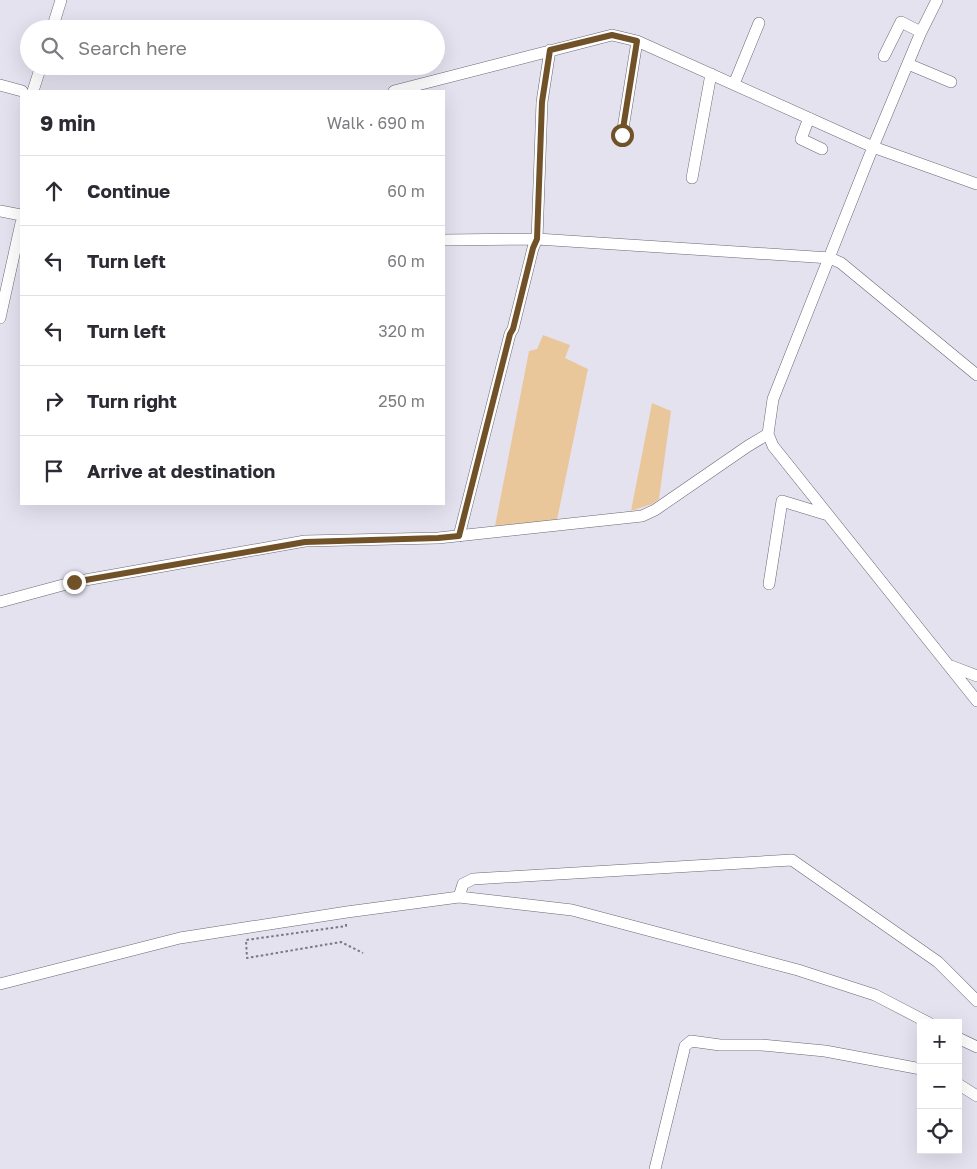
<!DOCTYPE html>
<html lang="en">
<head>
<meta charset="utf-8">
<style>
	body { margin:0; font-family:"Golos Text",sans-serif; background:#f7f7f7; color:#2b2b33 }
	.controls { position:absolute; right:15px; bottom:15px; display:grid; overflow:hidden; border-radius:0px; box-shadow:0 5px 20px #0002 }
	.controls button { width:45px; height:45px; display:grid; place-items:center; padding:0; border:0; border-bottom:1px solid #e1e1e2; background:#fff; color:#2b2b33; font:25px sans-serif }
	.stop { position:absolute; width:15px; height:15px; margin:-11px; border:4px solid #715228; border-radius:50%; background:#fff }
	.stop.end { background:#715228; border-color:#fff; box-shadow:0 1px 5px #0008 }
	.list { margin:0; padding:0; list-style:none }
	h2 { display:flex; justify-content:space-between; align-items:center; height:65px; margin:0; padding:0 20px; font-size:21px }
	h2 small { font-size:16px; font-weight:400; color:#7c7c81 }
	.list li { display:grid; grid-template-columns:32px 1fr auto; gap:15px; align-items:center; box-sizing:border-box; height:70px; padding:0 20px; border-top:1px solid #e1e1e2 }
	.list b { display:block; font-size:19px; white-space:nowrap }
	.list em { font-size:16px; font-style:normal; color:#7c7c81 }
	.icon { flex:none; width:28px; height:28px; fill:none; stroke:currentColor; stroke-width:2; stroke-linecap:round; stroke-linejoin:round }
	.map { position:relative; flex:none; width:977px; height:1169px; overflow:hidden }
	.search { position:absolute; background:#fff; box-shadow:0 5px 20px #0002; left:20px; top:20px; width:425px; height:55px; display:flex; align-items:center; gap:12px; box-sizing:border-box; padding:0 18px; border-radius:28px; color:#7c7c81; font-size:19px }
	.panel { position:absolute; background:#fff; box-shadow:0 5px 20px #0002; left:20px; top:90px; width:425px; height:415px; border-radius:0px }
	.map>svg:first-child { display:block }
	.green { fill:#eac79b }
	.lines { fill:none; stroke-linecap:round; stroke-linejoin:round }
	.minor-casing { stroke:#6a6773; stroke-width:12 }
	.path { stroke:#7a7881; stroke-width:2; stroke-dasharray:2.5 2.5; stroke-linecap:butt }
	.minor { stroke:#fff; stroke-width:11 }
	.route { stroke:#715228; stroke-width:6 }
</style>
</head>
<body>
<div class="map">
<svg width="977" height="1169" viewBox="0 0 977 1169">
	<rect width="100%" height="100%" fill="#e5e2f0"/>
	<!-- green -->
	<path class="green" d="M543,335l27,10 -5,13 23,11 -31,151 -62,6 34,-175 8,-2z
		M652,403l19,8 -12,88 -7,5 -21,7z"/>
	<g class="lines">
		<defs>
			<path id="minor" d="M937,0l-16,32 -48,115 -100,252 -5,35 5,12 204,255
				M52,29l9,-29
				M884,56l17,-34 20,10
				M908,64l43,18
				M734,84l25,-61
				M0,85l22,6
				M33,91l8,-25
				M394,91l218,-56 25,6 236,106 104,37
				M809,118l-8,21 21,10
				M622,135l15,-94
				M692,178l19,-104
				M0,211l21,4
				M444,240l93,-1 293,19 11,5 136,112
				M0,318l21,-95
				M459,536l51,-202 3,-5 20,-81 4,-9 5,-137 8,-52
				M769,584l13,-83 46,14
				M0,602l74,-20 231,-41 133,-3 204,-22 13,-6 93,-64 20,-12
				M951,666l26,10
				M459,897l4,-13 10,-5 319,-19 146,102 39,39
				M0,984l180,-46 167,-26 112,-15 113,13 226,60 77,25 54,28
				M958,1038l19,9
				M958,1084l19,12
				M655,1169l30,-123 6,-5 29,4h41l64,6 96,18"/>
		</defs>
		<!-- minor casing -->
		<use href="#minor" class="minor-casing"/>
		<!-- path -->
		<path class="path" d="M346,924v2l-100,14 1,18 94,-16 22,11"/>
		<!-- minor -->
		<use href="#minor" class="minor"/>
	</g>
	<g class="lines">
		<!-- route -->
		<path class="route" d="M74,582l231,-40 133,-4 21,-2 51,-202 3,-5 20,-81 4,-9 5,-137 8,-52 62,-15 25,6 -15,94"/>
	</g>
</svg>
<div class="controls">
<button>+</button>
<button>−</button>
<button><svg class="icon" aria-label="locate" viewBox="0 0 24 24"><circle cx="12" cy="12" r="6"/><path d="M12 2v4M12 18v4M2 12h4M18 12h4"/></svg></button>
</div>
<div class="stop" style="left:622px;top:135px"></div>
<div class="stop end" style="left:74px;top:582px"></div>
<div class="search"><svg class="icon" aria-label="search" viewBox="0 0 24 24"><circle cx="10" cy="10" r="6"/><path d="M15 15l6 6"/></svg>Search here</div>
<section class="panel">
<h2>9 min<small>Walk · 690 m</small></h2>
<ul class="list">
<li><svg class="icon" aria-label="ahead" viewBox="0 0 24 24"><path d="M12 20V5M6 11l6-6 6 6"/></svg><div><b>Continue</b></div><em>60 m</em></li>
<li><svg class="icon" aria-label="left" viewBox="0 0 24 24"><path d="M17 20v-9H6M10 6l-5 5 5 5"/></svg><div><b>Turn left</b></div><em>60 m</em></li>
<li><svg class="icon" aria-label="left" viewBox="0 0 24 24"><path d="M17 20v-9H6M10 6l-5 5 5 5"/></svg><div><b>Turn left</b></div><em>320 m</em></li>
<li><svg class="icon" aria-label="right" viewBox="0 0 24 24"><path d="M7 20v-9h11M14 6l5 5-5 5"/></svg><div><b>Turn right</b></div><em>250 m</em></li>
<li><svg class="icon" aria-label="arrive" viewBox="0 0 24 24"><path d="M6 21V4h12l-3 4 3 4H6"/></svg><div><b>Arrive at destination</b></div></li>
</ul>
</section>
</div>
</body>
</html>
